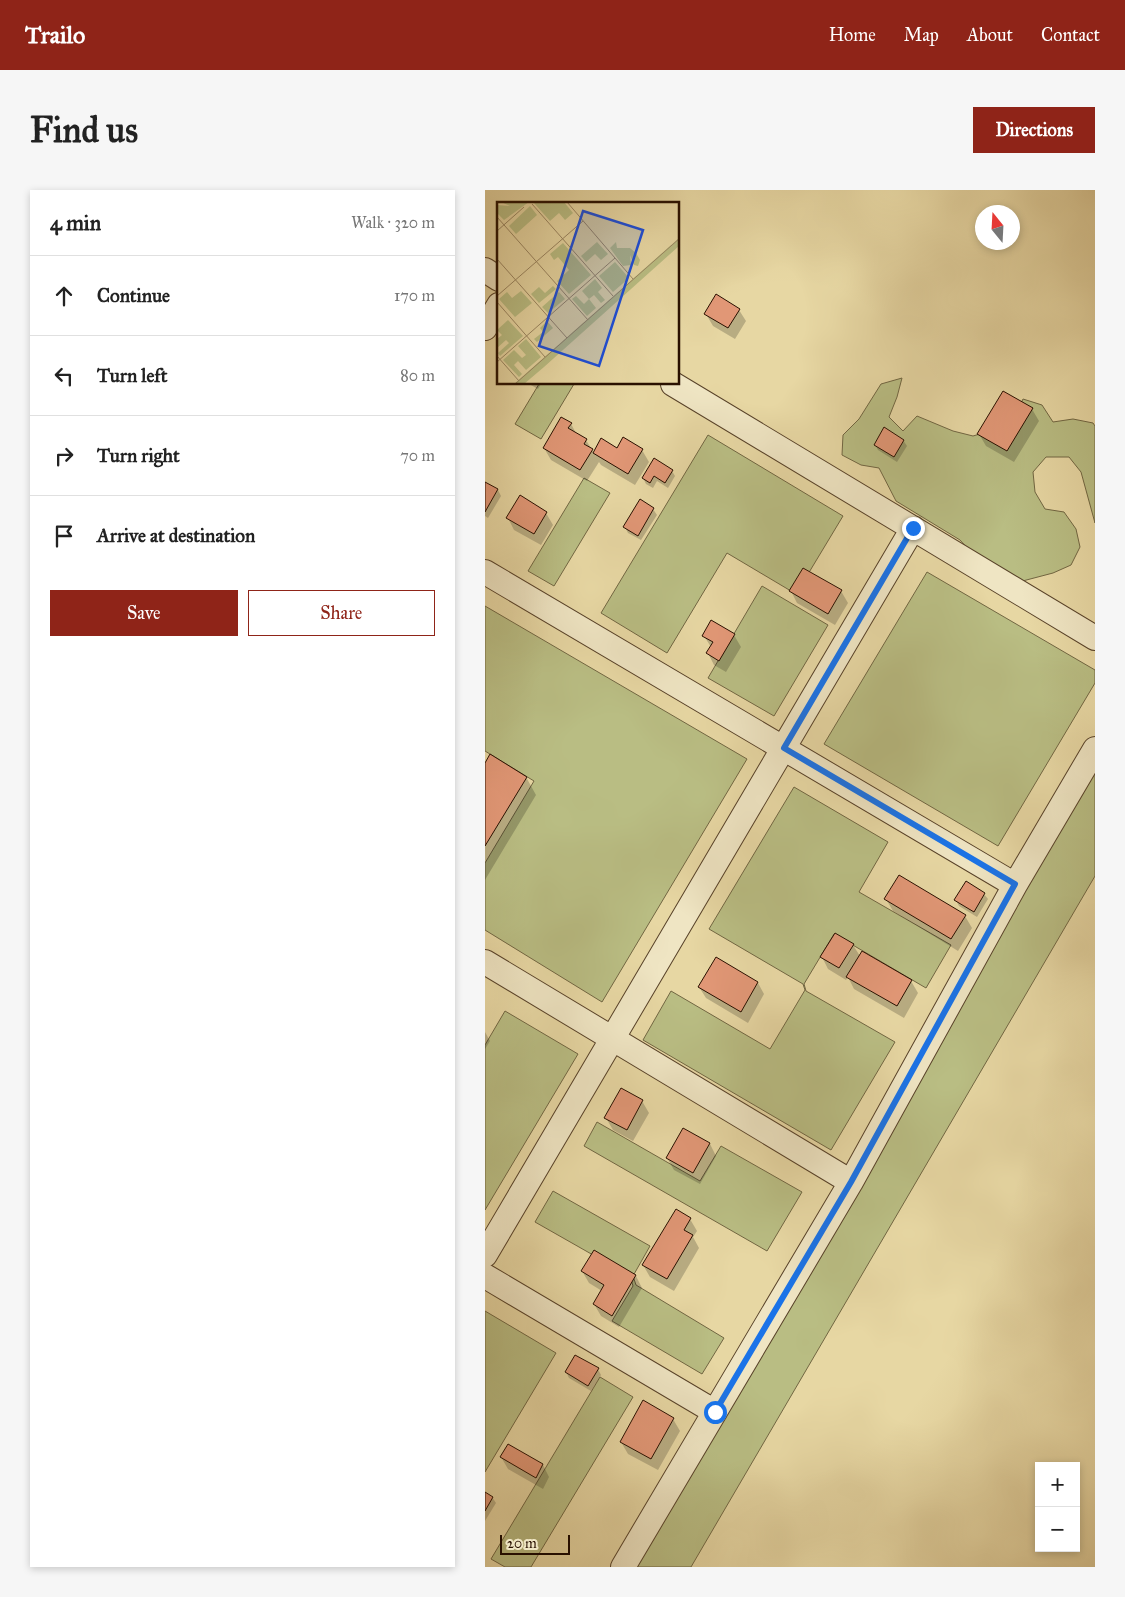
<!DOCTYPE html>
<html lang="en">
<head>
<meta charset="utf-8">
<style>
	body { margin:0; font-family:"IM FELL Great Primer",serif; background:#f6f6f6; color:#222 }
	.controls { position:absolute; right:15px; bottom:15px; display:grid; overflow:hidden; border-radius:0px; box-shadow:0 2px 8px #0003 }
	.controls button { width:45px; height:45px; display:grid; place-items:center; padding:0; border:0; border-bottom:1px solid #e0e0e0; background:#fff; color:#222; font:25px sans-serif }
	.compass { position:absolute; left:490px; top:15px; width:45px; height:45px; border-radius:50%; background:#fff; box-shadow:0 2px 8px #0003; rotate:342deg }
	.scale { position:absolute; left:15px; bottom:12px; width:70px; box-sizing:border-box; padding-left:5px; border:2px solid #291000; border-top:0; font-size:14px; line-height:18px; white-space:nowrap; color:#291000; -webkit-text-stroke:4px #efe5c3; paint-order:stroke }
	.stop { position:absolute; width:15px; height:15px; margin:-11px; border:4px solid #1a73e8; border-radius:50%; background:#fff }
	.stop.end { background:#1a73e8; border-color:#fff; box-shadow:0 1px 5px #0008 }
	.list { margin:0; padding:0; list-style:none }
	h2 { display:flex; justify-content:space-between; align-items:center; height:65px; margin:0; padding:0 20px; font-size:21px }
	h2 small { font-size:16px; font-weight:400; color:#767676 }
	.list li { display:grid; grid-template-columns:32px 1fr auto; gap:15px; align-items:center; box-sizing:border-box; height:80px; padding:0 20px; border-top:1px solid #e0e0e0 }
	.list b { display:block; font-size:19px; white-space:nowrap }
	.list em { font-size:16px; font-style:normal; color:#767676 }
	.actions { display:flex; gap:10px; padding:15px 20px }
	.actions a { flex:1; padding:11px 0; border:1px solid #8f2418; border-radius:0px; text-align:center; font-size:18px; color:#8f2418 }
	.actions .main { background:#8f2418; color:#fff }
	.icon { flex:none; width:28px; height:28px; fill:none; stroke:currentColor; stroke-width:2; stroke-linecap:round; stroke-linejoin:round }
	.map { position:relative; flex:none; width:610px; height:1377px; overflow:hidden; border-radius:0px }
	header { display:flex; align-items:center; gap:30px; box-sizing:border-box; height:70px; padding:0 25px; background:#8f2418; color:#fff }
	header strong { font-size:24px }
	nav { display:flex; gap:28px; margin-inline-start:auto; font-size:18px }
	.intro { display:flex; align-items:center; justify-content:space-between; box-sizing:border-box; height:120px; padding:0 30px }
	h1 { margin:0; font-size:35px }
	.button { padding:12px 22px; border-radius:0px; background:#8f2418; color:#fff; font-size:18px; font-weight:700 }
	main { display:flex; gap:30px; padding:0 30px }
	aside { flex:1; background:#fff; border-radius:0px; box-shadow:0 2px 8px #0003 }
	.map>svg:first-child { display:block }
	.green { fill:#b9bd83; stroke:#716642 }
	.shadow { fill:#0003 }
	.building { fill:#e19776; stroke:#291000 }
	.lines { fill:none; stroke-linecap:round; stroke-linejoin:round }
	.minor-casing { stroke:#584229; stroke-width:26 }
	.minor { stroke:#efe5c3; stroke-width:24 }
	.route { stroke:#1a73e8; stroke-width:6 }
	.inset-road { fill:none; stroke:#9b8762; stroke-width:1 }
	.view { fill:#1d4ed8; fill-opacity:0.15; stroke:#1d4ed8; stroke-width:2.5 }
	.inset-edge { fill:none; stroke:#291000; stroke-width:2.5 }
</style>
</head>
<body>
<header>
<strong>Trailo</strong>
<nav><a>Home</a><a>Map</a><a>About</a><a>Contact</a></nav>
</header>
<div class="intro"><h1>Find us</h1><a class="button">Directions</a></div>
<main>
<aside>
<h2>4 min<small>Walk · 320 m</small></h2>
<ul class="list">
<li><svg class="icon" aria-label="ahead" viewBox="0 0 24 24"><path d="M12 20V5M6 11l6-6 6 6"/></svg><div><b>Continue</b></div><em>170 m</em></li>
<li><svg class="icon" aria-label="left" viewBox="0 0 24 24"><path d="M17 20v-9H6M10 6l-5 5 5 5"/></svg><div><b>Turn left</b></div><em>80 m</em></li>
<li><svg class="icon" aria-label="right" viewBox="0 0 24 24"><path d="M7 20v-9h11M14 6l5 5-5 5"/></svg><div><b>Turn right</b></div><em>70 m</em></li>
<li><svg class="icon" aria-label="arrive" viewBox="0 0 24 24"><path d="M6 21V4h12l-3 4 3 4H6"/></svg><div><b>Arrive at destination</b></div></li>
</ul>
<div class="actions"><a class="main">Save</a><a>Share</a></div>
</aside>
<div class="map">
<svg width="610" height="1377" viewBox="0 0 610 1377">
	<rect width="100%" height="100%" fill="#e7d7a3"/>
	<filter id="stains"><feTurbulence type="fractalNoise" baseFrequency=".004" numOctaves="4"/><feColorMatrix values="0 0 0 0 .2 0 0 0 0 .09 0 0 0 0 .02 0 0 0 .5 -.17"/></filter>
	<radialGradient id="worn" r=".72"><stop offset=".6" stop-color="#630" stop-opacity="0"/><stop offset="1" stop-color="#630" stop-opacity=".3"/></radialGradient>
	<!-- green -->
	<path class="green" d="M417,188l-5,19 -8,20 14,14 14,-15 36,15 20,5 20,-6 20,-11 10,-20 19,6 11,17 20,-3 20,4 2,3v97l-14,-51 -12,-15h-23l-13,15 2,20 10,17 19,3 12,17 4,18 -9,18 -18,8 -38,10 -19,-4 -36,-39 -64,-39 -17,-33 -18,-3 -19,-10 1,-20 16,-16 22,-35z
		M54,194h35l-33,55 -26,-15z
		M223,245l135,81 -47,78 -69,-41 -60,100 -66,-40z
		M99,288l26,15 -56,93 -26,-15z
		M442,382l168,98v13l-97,163 -174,-102z
		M277,396l66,39 -54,91 -66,-38z
		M0,416l262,153 -145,243 -117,-72v-67l49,-82 -49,-30z
		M610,562v124l-404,691h-79z
		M309,597l94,55 -29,50 92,53 -25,43 -92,-54 -30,50 2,7 89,51 -64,108 -188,-110 28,-49 99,58 35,-59 -2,-6 -94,-55z
		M20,821l73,43 -93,156v-165z
		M112,932l103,59 21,-35 81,46 -35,59 -183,-105z
		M68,1001l97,55 -17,30 3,9 88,53 -22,36 -90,-53 21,-35 -3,-10 -95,-54z
		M0,1121l71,42 -71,119z
		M115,1187l33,20 -102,170h-26l-14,-8z"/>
	<!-- shadow -->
	<path class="shadow" d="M254,120l7,11 -11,18 -22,-13 -7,-12z
		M44,194h12l-3,5z
		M547,219l7,12 -25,41 -28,-16 -7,-12z
		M86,234l6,11 9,5 8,13 23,-4 25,1 7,12 -14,23 -34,-20 -2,-3 -12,19 -36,-21 -7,-12z
		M418,250l4,6 -10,16 -19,-12 -3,-5z
		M187,281l3,5 -7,12 -11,-7 -4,7 -7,-4 -3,-6z
		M0,293l13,7 3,6 -13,22 -3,-2z
		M155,311l13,8 4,6 -16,25 -13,-7 -3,-6z
		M61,323l7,12 -12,20 -27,-15 -6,-12z
		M306,401h50l7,12 -13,22 -38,-22z
		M249,445l7,12 -15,25 -12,-7 -6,-12 3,-6 -7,-11z
		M0,576l41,11 10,18 -51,85z
		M499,704l4,5 -11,18 -18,-11 -3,-6z
		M401,709l79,17 7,12 -14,23 -65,-40z
		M368,755l7,11 2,-3 49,28 7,12 -14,25 -50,-29 -6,-12 -2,3 -18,-11 -6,-12z
		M273,793l6,11 -16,29 -42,-25 -7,-11z
		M0,842l5,9 -5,8z
		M157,911l7,12 -16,28 -20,-11 -7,-12z
		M199,940l26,14 6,12 -16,28 -26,-14 -7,-12z
		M205,1029l7,12 -4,6 6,11 -25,43 -24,-14 -7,-12z
		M109,1061l42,25 6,12 -23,39 -18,-11 -7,-12 8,-13 -13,-8 -7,-12z
		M113,1179l3,6 -10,16 -22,-13 -3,-6z
		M188,1229l7,12 -22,39 -30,-16 -7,-12z
		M23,1256l35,19 6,12 -6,12 -35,-20 -7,-12z
		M0,1303l7,4 4,6 -11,18z"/>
	<!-- building -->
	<path class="building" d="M231,104l24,15 -12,19 -24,-14z
		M518,201l30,17 -26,43 -30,-17z
		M76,227l11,6 -4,5 19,11 -3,5 9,5 -13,21 -37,-22z
		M399,237l20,13 -10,17 -20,-12z
		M138,247l20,12 -15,25 -35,-21 8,-15 16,10z
		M169,268l19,12 -8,13 -11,-7 -4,7 -8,-5z
		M0,292l13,7 -13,23z
		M35,305l27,17 -13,22 -28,-16z
		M155,309l14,9 -16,28 -15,-9z
		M318,378l39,22 -14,24 -39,-23z
		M226,430l24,14 -16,27 -13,-8 7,-11 -11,-6z
		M5,564l37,23 -42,69v-83z
		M414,685l67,40 -15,24 -67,-40z
		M481,691l19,12 -11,19 -20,-12z
		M350,743l19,11 -15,24 -19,-11z
		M377,761l50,29 -15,26 -51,-29z
		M231,767l42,25 -17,30 -43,-25z
		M136,898l22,12 -16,30 -23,-12z
		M198,938l27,15 -17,30 -27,-15z
		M191,1019l15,9 -7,12 9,5 -26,44 -25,-14z
		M109,1060l42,25 -24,41 -19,-12 11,-19 -23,-14z
		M90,1165l24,13 -11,18 -23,-14z
		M158,1210l31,18 -23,41 -31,-17z
		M23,1254l35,20 -7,14 -36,-21z
		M0,1302l8,5 -8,14z"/>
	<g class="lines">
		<defs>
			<path id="minor" d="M0,80l14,9
				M0,138l14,-23
				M188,194l422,254
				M0,382l530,313
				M0,772l366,220
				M0,1065l428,-727
				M0,1086l230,136
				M138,1377l228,-385 164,-297 80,-136"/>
		</defs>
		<!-- minor casing -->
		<use href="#minor" class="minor-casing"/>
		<!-- minor -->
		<use href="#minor" class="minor"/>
	</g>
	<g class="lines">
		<!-- route -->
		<path class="route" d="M230,1222l136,-230 164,-298 -231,-136 129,-220"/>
	</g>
	<!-- overview -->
	<g transform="translate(12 12)">
		<rect width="182" height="182" fill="#e7d7a3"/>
		<path d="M4,0h28l-25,18 -7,-7v-8l13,1zM67,0l9,11 -8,7 -6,-7 -9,8 -16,-18zM33,4l7,9 -21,19 -7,-8zM182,36v8l-135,121 -20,17h-10zM100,40l11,12 -7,6 -6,-6 -9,8 -5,-6zM119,40l1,6h13l6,5 4,7 -2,6 -4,-1 -4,-10 1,10 -8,1 -13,-18zM66,41l28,32 -22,19 -12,-13 12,-11 -11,-13 -4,3 -4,-6zM118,60l14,16 -16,14 -14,-16zM98,77l7,9 -4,4 7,8 -4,3 -7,-8 -5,4 7,9 -9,8 -15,-17 4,-3 8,8 5,-5 -7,-8zM56,84l3,3 -17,14 -8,-9 8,-7 6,6zM24,89l11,12 -17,14 -16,-18 8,-7 5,6zM62,90l6,7 -17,14 -6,-6zM11,118l15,16 -23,20 -2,-3 11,-10 -3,-3 -9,8v-9l5,-4 -5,-5zM50,119l6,7 -16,14 -3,-3 9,-7 -3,-4zM29,137l15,18 -15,13 -8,-9 -4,4 8,9 -3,3 -16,-17 11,-10 8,8 4,-3 -8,-9z" fill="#b9bd83"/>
		<path class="inset-road" d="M70,0l66,77M35,2l81,92M0,15l91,103M0,29l27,-24M0,57l70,79M0,94l86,-75M0,100l48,55M0,154l22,25M0,160l118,-104M18,182l165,-146"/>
		<path class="view" d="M86,9l60,19 -44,136 -60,-20z"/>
		<rect width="182" height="182" class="inset-edge"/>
	</g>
	<rect width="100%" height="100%" filter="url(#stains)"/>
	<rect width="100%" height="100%" fill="url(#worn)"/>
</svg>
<div class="controls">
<button>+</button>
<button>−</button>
</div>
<svg class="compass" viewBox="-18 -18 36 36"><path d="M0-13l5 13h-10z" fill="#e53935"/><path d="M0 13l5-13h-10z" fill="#767676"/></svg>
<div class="scale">20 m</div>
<div class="stop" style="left:230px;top:1222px"></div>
<div class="stop end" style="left:428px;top:338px"></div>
</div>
</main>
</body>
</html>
